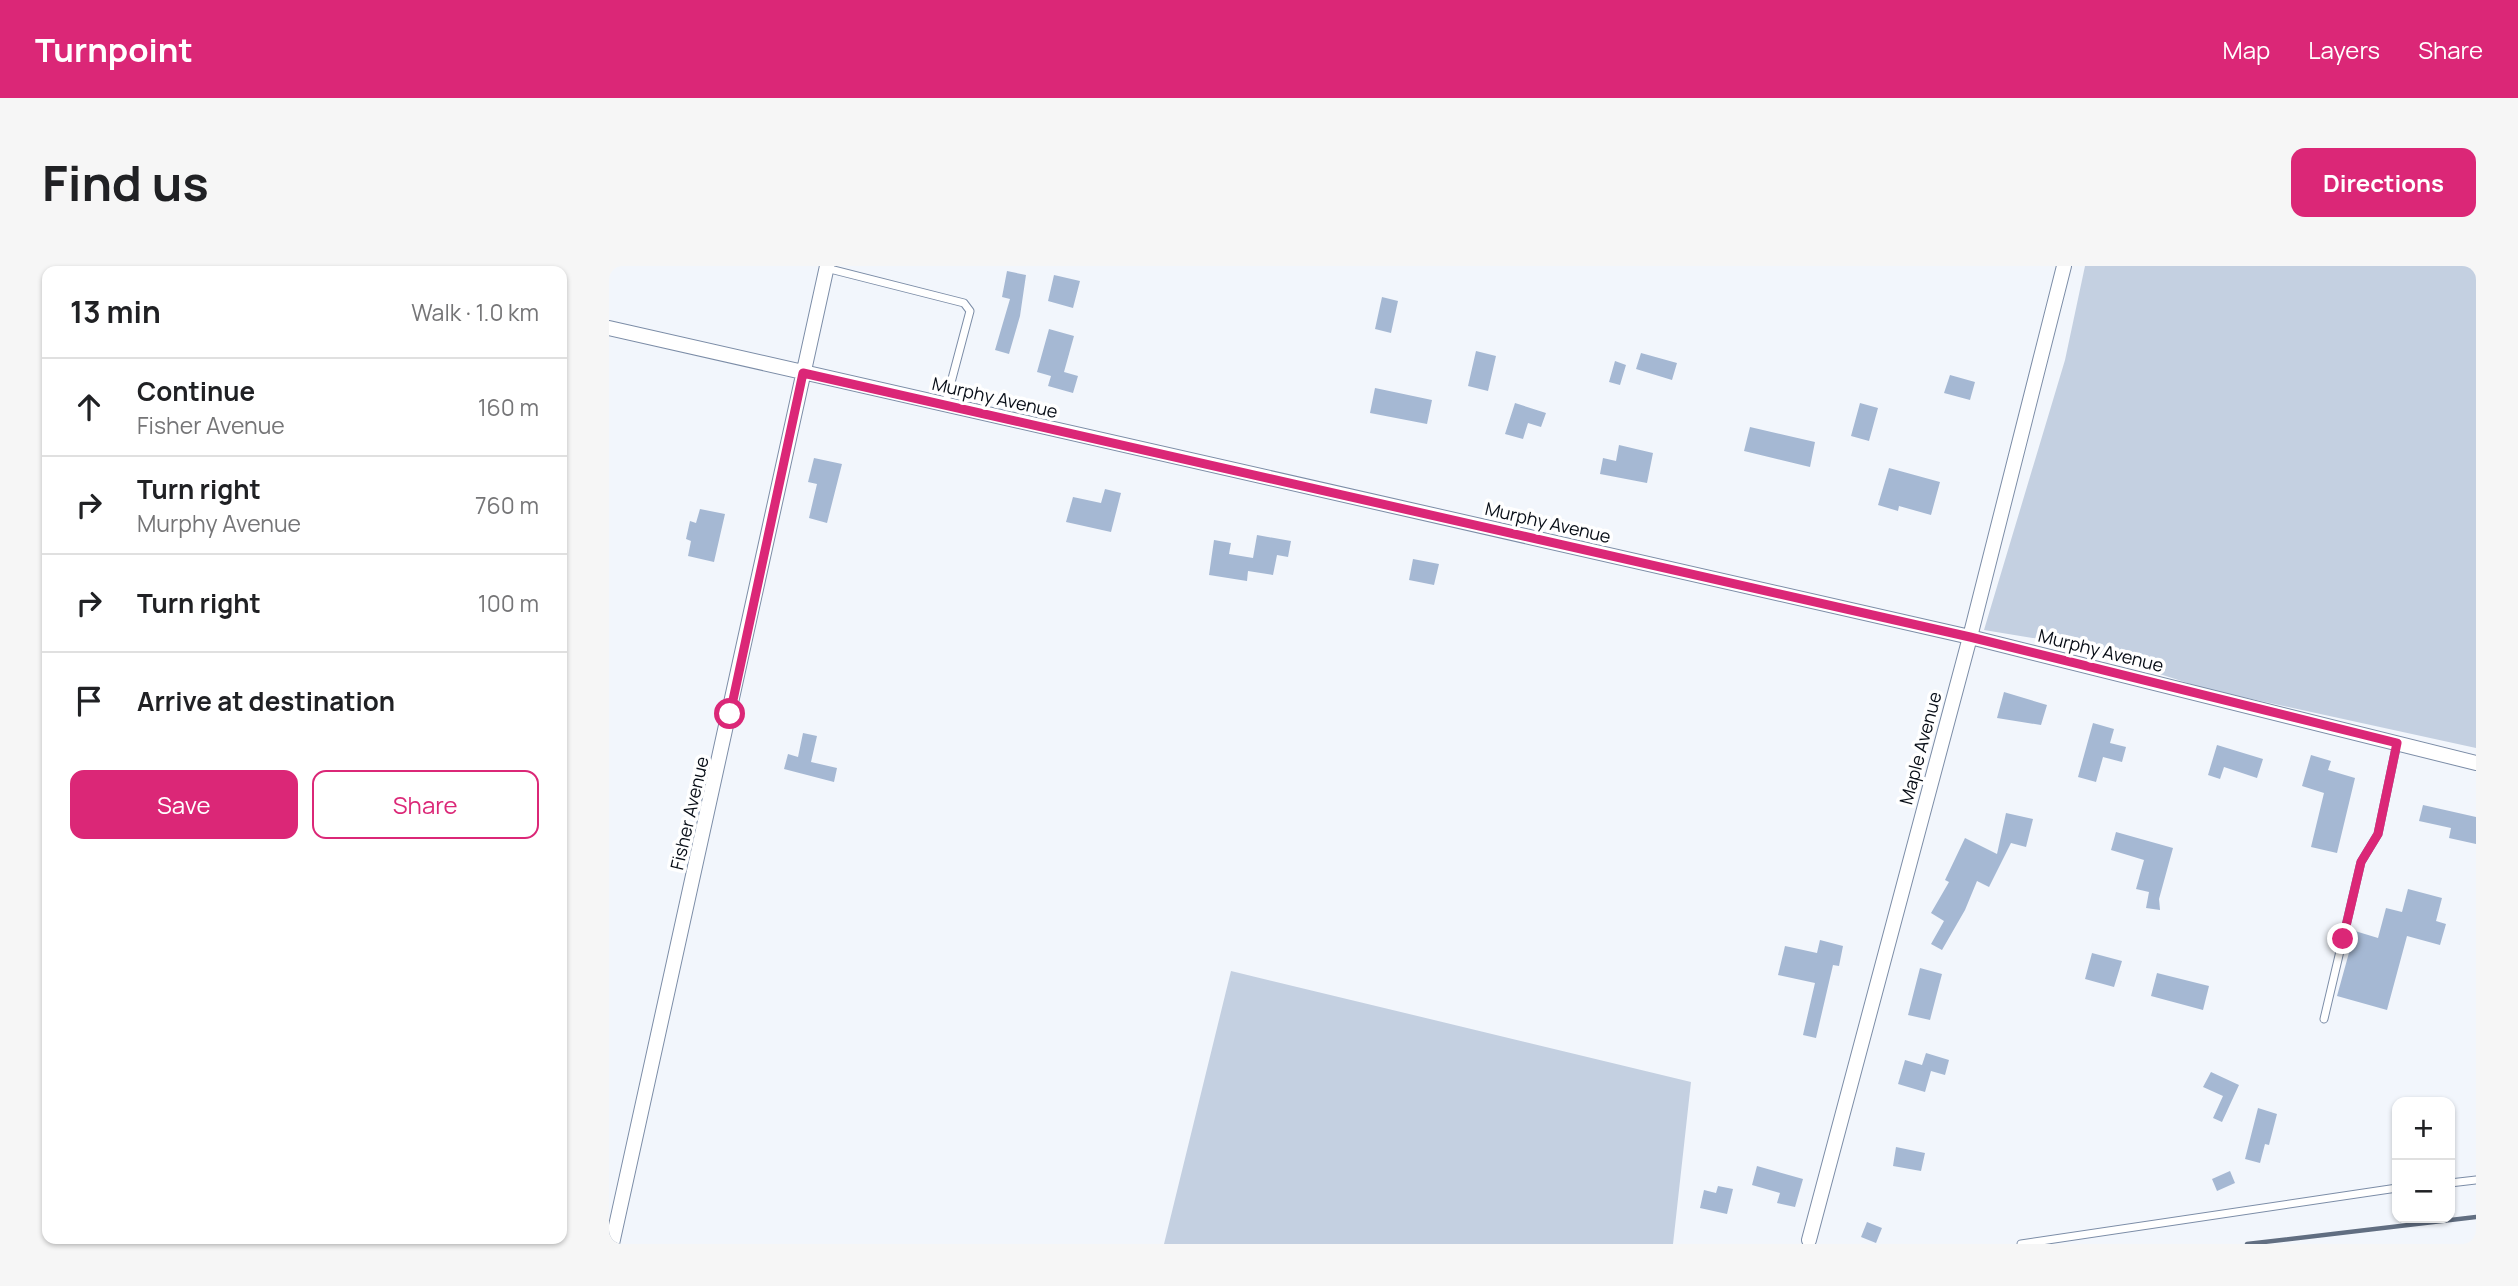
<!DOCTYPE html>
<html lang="en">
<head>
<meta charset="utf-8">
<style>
	body { margin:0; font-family:Manrope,sans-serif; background:#f6f6f6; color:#202124 }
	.controls { position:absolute; right:21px; bottom:21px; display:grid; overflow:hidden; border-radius:14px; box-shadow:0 2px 5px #0004 }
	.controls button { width:63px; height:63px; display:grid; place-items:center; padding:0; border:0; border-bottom:2px solid #e0e0e0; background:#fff; color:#202124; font:35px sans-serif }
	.stop { position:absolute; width:21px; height:21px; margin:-16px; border:5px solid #db2777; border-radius:50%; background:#fff }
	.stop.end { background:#db2777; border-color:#fff; box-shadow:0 2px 7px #0008 }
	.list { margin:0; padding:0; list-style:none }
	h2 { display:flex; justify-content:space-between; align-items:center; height:91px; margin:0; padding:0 28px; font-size:30px }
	h2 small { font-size:23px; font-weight:400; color:#757577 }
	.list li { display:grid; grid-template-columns:46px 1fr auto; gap:21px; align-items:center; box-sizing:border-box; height:98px; padding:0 28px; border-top:2px solid #e0e0e0 }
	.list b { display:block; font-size:26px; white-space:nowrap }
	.list p { margin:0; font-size:23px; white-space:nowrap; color:#757577 }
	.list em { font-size:23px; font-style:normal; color:#757577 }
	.actions { display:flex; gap:14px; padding:21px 28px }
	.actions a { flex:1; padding:16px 0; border:2px solid #db2777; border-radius:14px; text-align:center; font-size:24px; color:#db2777 }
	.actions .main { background:#db2777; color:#fff }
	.icon { flex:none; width:38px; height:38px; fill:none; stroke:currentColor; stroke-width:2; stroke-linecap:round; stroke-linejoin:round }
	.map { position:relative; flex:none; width:1867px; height:978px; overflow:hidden; border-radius:14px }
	header { display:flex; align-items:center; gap:42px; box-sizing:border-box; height:98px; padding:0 35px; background:#db2777; color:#fff }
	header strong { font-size:33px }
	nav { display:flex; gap:38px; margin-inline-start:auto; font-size:24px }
	.intro { display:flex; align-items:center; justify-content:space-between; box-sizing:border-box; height:168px; padding:0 42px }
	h1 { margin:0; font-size:49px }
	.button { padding:18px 32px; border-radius:14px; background:#db2777; color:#fff; font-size:24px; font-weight:700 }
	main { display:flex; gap:42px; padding:0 42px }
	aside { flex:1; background:#fff; border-radius:14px; box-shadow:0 2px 5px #0004 }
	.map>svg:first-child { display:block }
	.green { fill:#c4d0e1 }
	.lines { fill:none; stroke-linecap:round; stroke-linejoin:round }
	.stream { stroke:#616e81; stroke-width:4.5 }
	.building { fill:#a5b8d3 }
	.lane-casing { stroke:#7c8da7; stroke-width:9 }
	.street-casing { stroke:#7c8da7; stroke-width:16 }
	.lane { stroke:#fff; stroke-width:7 }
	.street { stroke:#fff; stroke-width:14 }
	.route { stroke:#db2777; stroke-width:9 }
	.labels { text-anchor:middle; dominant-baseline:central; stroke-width:7; stroke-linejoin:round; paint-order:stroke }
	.street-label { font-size:18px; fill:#070d16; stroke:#fff }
</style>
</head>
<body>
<header>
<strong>Turnpoint</strong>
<nav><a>Map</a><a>Layers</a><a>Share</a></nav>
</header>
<div class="intro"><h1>Find us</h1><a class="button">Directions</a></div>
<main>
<aside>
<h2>13 min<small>Walk · 1.0 km</small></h2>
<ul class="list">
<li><svg class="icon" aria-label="ahead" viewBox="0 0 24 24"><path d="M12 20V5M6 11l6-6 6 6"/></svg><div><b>Continue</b><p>Fisher Avenue</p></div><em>160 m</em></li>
<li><svg class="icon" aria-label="right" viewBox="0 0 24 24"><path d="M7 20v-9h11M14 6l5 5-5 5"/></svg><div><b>Turn right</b><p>Murphy Avenue</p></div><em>760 m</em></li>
<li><svg class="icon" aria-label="right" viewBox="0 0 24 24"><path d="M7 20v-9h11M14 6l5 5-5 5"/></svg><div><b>Turn right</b></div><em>100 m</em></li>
<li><svg class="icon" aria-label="arrive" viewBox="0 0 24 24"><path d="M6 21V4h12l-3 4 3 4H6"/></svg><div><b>Arrive at destination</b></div></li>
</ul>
<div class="actions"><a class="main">Save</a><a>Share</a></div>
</aside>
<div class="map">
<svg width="1867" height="978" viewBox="0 0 1867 978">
	<rect width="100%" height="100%" fill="#f2f6fc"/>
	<!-- green -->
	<path class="green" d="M1476,0h391v482l-270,-59 -142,-46 -80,-13 81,-270z
		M622,705l460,111 -18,162h-509z"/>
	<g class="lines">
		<!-- stream -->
		<path class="stream" d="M1638,978l229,-27"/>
	</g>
	<!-- building -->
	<path class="building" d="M398,5l19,4 -6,41 -11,38 -14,-4 15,-51 -8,-2z
		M445,9l26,6 -7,27 -25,-7z
		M773,31l16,4 -7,32 -16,-4z
		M440,63l25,7 -10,36 14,4 -5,17 -25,-7 3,-10 -14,-4z
		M867,85l20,5 -8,35 -20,-5z
		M1032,87l36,10 -5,17 -36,-11z
		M1006,95l11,4 -6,20 -11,-3z
		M1341,109l25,7 -5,18 -26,-7z
		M766,122l57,12 -5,24 -57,-11z
		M906,137l31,10 -5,14 -13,-4 -5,16 -18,-5z
		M1251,137l18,5 -9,33 -18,-5z
		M1141,161l65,15 -5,25 -66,-16z
		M1010,179l34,8 -6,30 -47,-9 3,-16 13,3z
		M205,192l28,6 -15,59 -18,-5 8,-34 -9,-2z
		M1280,202l51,14 -9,33 -32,-9 -1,5 -20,-6z
		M496,223l16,4 -10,39 -45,-10 7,-25 28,6z
		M91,243l25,5 -11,48 -26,-6 3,-15 -5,-2 4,-18 6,2z
		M648,269l34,6 -3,16 -11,-2 -4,20 -25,-4 -1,10 -38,-6 5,-35 17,3 -2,11 24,4z
		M804,293l26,5 -5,21 -25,-5z
		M1395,426l43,13 -6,20 -44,-7z
		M1484,457l21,6 -4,14 16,4 -4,15 -19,-5 -7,25 -18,-5z
		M194,467l14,3 -6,26 26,6 -3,14 -50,-13 4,-15 10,3z
		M1608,479l46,14 -6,19 -33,-11 -4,12 -12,-4z
		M1702,489l20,6 -3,9 27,8 -18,75 -26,-6 13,-54 -22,-7z
		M1814,539l53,12v27l-27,-6 2,-10 -32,-7z
		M1397,547l27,6 -7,28 -15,-4 -22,44 -12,-6 -12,29 -23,40 -11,-6 13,-23 -13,-8 18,-31 -4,-2 20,-42 32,16z
		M1507,566l57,16 -14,51 1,11 -14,-2 3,-16 -13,-3 8,-29 -33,-10z
		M1799,623l34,9 -6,23 10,3 -6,21 -33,-9 -20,74 -50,-14 18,-65 23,7 8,-30 16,4z
		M1211,674l23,6 -4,20 -6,-1 -17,73 -13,-3 12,-52 -37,-8 7,-29 32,7z
		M1483,687l30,8 -8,26 -29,-8z
		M1311,702l22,6 -12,46 -22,-5z
		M1548,707l52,13 -6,24 -52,-14z
		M1317,787l23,7 -4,15 -14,-4 -6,21 -27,-8 7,-24 17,5z
		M1602,806l28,13 -17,37 -9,-4 10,-22 -20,-9z
		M1649,842l19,6 -8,31 -4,-1 -5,19 -15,-4z
		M1287,881l29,6 -4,18 -28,-5z
		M1148,900l46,13 -8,28 -18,-4 3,-10 -28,-8z
		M1621,905l5,12 -18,8 -5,-12z
		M1109,920l15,3 -6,25 -27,-6 4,-18 12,3z
		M1258,956l15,6 -6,15 -15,-6z"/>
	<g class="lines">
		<defs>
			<path id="lane" d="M217,2l138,35 6,8 -25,94
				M1715,753l37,-157 17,-28 19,-91
				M1841,917l26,-3
				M1412,978l376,-56"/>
			<path id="street" d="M0,62l1361,309 506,126
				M1200,974l161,-603 94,-371
				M3,978l215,-978"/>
		</defs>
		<!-- lane casing -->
		<use href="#lane" class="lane-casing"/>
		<!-- street casing -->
		<use href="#street" class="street-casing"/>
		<!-- lane -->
		<use href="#lane" class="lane"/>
		<!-- street -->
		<use href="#street" class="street"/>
	</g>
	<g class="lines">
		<!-- route -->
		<path class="route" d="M121,448l73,-341 1167,264 427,106 -19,91 -17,28 -18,77"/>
	</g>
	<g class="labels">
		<!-- street labels -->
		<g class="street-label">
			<text transform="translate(386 131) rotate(13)">Murphy Avenue</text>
			<text transform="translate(939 256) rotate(13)">Murphy Avenue</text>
			<text transform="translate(1492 384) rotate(14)">Murphy Avenue</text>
			<text transform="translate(1311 482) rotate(-75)">Maple Avenue</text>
			<text transform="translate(80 547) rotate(-77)">Fisher Avenue</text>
		</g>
	</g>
</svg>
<div class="controls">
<button>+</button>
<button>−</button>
</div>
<div class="stop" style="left:121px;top:448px"></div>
<div class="stop end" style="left:1734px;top:673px"></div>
</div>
</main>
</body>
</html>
